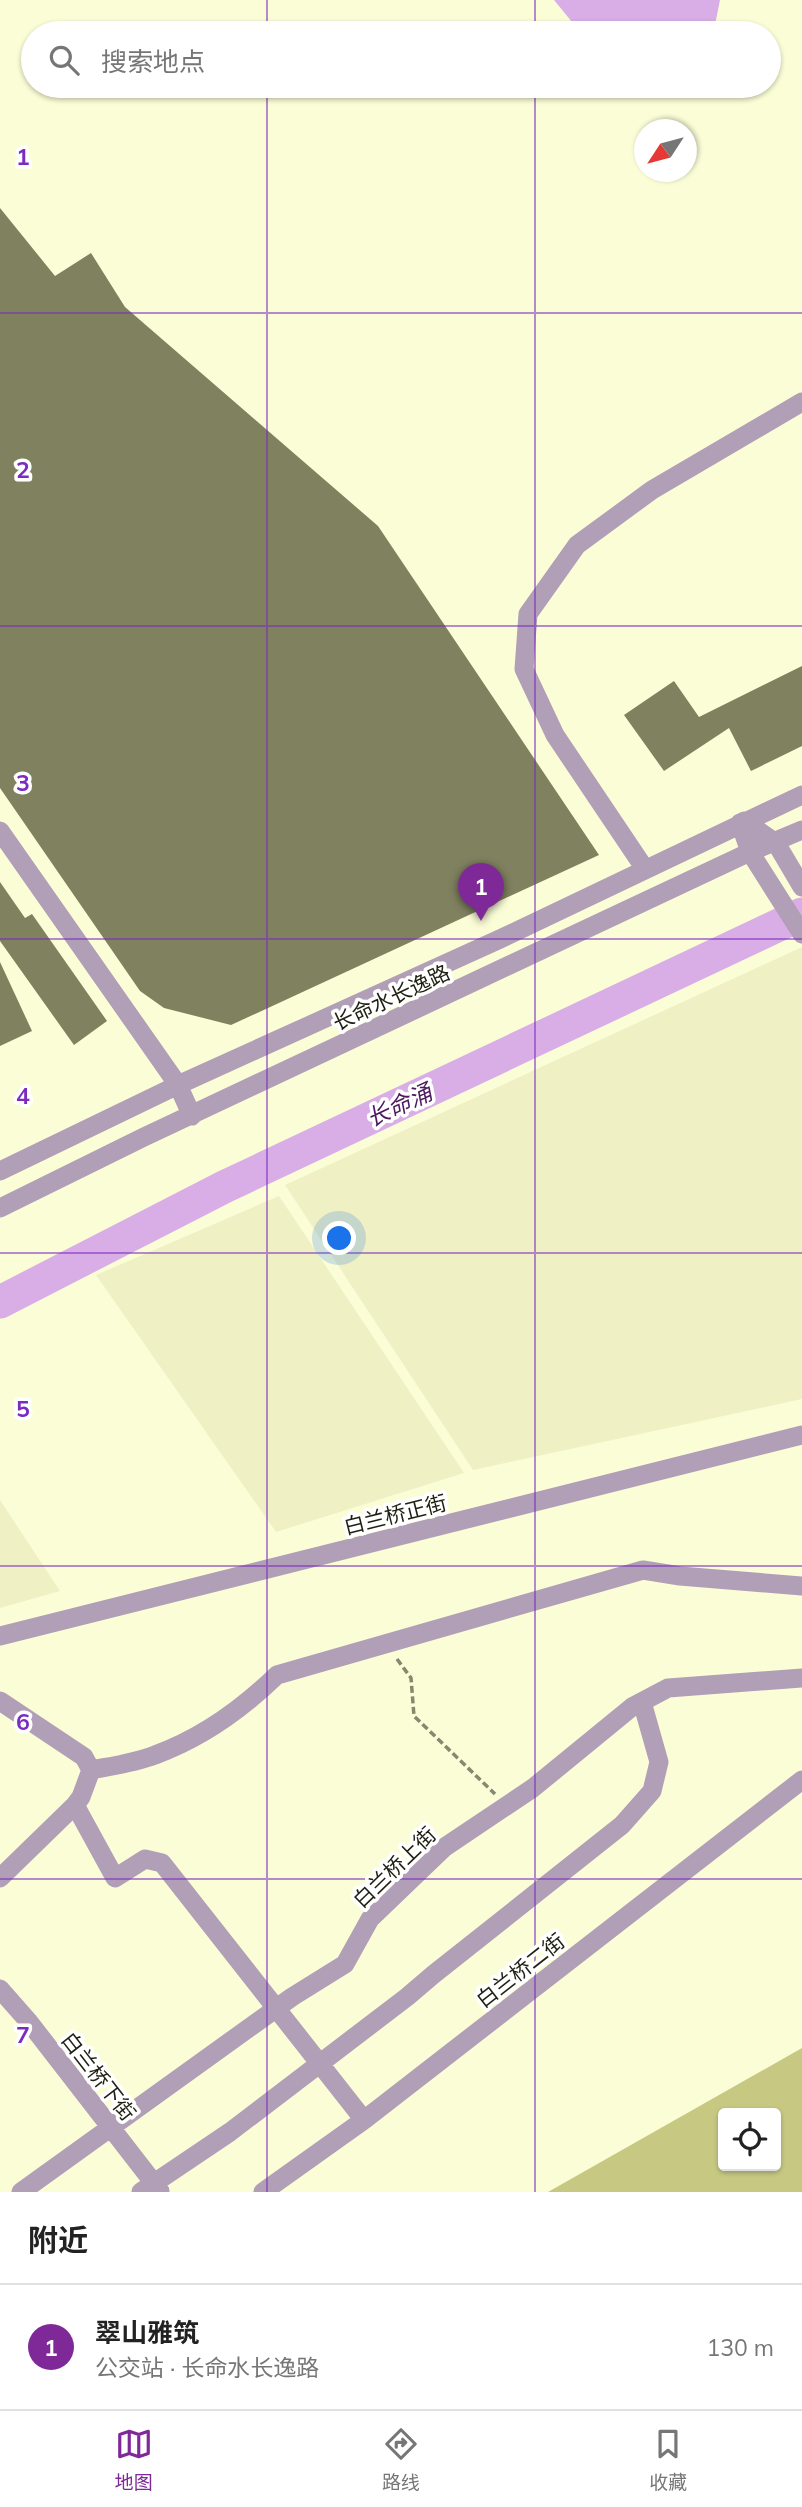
<!DOCTYPE html>
<html lang="zh">
<head>
<meta charset="utf-8">
<style>
	body { margin:0; font-family:Mulish,"Noto Sans SC",sans-serif; background:#f2f2f2; color:#222 }
	.controls { position:absolute; right:21px; bottom:21px; display:grid; overflow:hidden; border-radius:7px; box-shadow:0 2px 5px #0004 }
	.controls button { width:63px; height:63px; display:grid; place-items:center; padding:0; border:0; border-bottom:2px solid #e0e0e0; background:#fff; color:#222; font:35px sans-serif }
	.compass { position:absolute; left:634px; top:119px; width:63px; height:63px; border-radius:50%; background:#fff; box-shadow:0 2px 5px #0004; rotate:234deg }
	.you { position:absolute; left:340px; top:1239px; width:24px; height:24px; margin:-18px; border:5px solid #fff; border-radius:50%; background:#1a73e8; box-shadow:0 0 0 10px #1a73e833 }
	.badge { display:grid; place-items:center; width:46px; height:46px; border-radius:50%; background:#7f2998; color:#fff; font-size:23px; font-weight:700 }
	.pin { position:absolute; translate:-50% -58px; filter:drop-shadow(0 2px 4px #0008) }
	.pin::after { content:''; position:absolute; top:37px; width:24px; height:21px; background:inherit; clip-path:polygon(0 0,100% 0,50% 100%) }
	.list { margin:0; padding:0; list-style:none }
	h2 { display:flex; justify-content:space-between; align-items:center; height:91px; margin:0; padding:0 28px; font-size:30px }
	h2 small { font-size:23px; font-weight:400; color:#767676 }
	.list li { display:grid; grid-template-columns:46px 1fr auto; gap:21px; align-items:center; box-sizing:border-box; height:126px; padding:0 28px; border-top:2px solid #e0e0e0 }
	.list b { display:block; font-size:26px; white-space:nowrap }
	.list p { margin:0; font-size:23px; white-space:nowrap; color:#767676 }
	.list em { font-size:23px; font-style:normal; color:#767676 }
	.icon { flex:none; width:38px; height:38px; fill:none; stroke:currentColor; stroke-width:2; stroke-linecap:round; stroke-linejoin:round }
	.map { position:relative; flex:none; width:802px; height:2192px; overflow:hidden }
	.search { position:absolute; background:#fff; box-shadow:0 2px 5px #0004; left:21px; right:21px; top:21px; height:77px; display:flex; align-items:center; gap:18px; box-sizing:border-box; padding:0 24px; border-radius:38px; color:#767676; font-size:26px }
	.sheet { height:217px; background:#fff }
	nav { display:flex; justify-content:space-around; align-items:center; box-sizing:border-box; height:98px; border-top:2px solid #e0e0e0; background:#fff; font-size:19px; color:#767676 }
	nav a { display:grid; justify-items:center; gap:4px }
	nav .on { color:#7f2998 }
	.map>svg:first-child { display:block }
	.built { fill:#eff1c4 }
	.forest { fill:#c7c983; fill-rule:evenodd }
	.water { fill:#d9aee7 }
	.lines { fill:none; stroke-linecap:round; stroke-linejoin:round }
	.river { stroke:#d9aee7; stroke-width:33 }
	.building { fill:#7f815f }
	.path { stroke:#86886f; stroke-width:3.5; stroke-dasharray:7 3.5; stroke-linecap:butt }
	.minor { stroke:#b19eb7; stroke-width:19 }
	.grid { fill:none; stroke:#7b2cbf; stroke-width:2; stroke-opacity:0.55 }
	.labels { text-anchor:middle; dominant-baseline:central; stroke-width:7; stroke-linejoin:round; paint-order:stroke }
	.street-label { font-size:21px; fill:#1f2012; stroke:#fff }
	.water-label { font-size:23px; font-style:italic; fill:#4d1a5d; stroke:#fff }
	.grid-label { font-size:23px; text-anchor:middle; font-weight:bold; fill:#7b2cbf; stroke:#fff; stroke-width:7; stroke-linejoin:round; paint-order:stroke }
</style>
</head>
<body>
<div class="map">
<svg width="802" height="2192" viewBox="0 0 802 2192">
	<rect width="100%" height="100%" fill="#fbfdd7"/>
	<!-- built -->
	<path class="built" d="M802,947v452l-329,71 -188,-285z
		M279,1196l185,277 -188,59 -180,-257z
		M0,1500l60,91 -60,17z"/>
	<!-- forest -->
	<path class="forest" d="M802,2048v144h-254zM723,2113h53v53h-53z"/>
	<!-- water -->
	<path class="water" d="M554,0h166l-4,20 -6,13h-129z"/>
	<g class="lines">
		<!-- river -->
		<path class="river" d="M0,1302l224,-115 578,-273"/>
	</g>
	<!-- building -->
	<path class="building" d="M0,208l55,68 36,-23 34,54 253,219 221,329 -368,170 -67,-17 -24,-17 -140,-203z
		M802,666v80l-51,25 -22,-43 -65,43 -40,-56 50,-34 25,36z
		M0,882l25,36 7,-4 75,107 -33,24 -74,-104z
		M0,962l32,69 -32,15z"/>
	<g class="lines">
		<!-- path -->
		<path class="path" d="M397,1659l14,19 3,38 81,78"/>
		<!-- minor -->
		<path class="minor" d="M744,821l32,22 26,44
			M740,823l10,29 52,82
			M0,831l178,254 14,31
			M645,869l-90,-134 -31,-66 4,-55 49,-69 75,-55 150,-88
			M0,1171l178,-86 322,-146 302,-144
			M0,1208l144,-71 606,-285 52,-22
			M0,1636l802,-201
			M0,1701l84,56 7,13
			M75,1805l40,73 30,-19 17,4 202,257
			M0,1878l75,-73 6,-8 10,-27c21,-4 44,-7 64,-15 47,-17 86,-45 122,-80l366,-105 37,6 122,10
			M0,1989l29,33 131,169
			M21,2192l271,-195 53,-33 25,-45 75,-72 88,-59 99,-81 36,-19 134,-10
			M141,2192l89,-60 177,-135 27,-23 188,-149 30,-34 7,-29 -17,-60
			M263,2192l101,-72 438,-340"/>
	</g>
	<!-- grid -->
	<path class="grid" d="M267,0v33M535,0v33M267,86v2106M535,86v2106M0,313h802M0,626h802M0,939h802M0,1253h802M0,1566h802M0,1879h802"/>
	<g class="labels">
		<!-- street labels -->
		<g class="street-label">
			<text transform="translate(391 997) rotate(-25)">长命水长逸路</text>
			<text transform="translate(395 1514) rotate(-14)">白兰桥正街</text>
			<text transform="translate(394 1867) rotate(-44)">白兰桥上街</text>
			<text transform="translate(520 1970) rotate(-38)">白兰桥二街</text>
			<text transform="translate(99 2076) rotate(52)">白兰桥下街</text>
		</g>
		<!-- water labels -->
		<g class="water-label">
			<text transform="translate(399 1105) rotate(-25)">长命涌</text>
		</g>
	</g>
	<g class="grid-label">
		<text x="23" y="165">1</text>
		<text x="23" y="478">2</text>
		<text x="23" y="791">3</text>
		<text x="23" y="1104">4</text>
		<text x="23" y="1417">5</text>
		<text x="23" y="1730">6</text>
		<text x="23" y="2043">7</text>
	</g>
</svg>
<div class="controls">
<button><svg class="icon" aria-label="locate" viewBox="0 0 24 24"><circle cx="12" cy="12" r="6"/><path d="M12 2v4M12 18v4M2 12h4M18 12h4"/></svg></button>
</div>
<svg class="compass" viewBox="-18 -18 36 36"><path d="M0-13l5 13h-10z" fill="#e53935"/><path d="M0 13l5-13h-10z" fill="#767676"/></svg>
<div class="you"></div>
<div class="pin badge" style="left:481px;top:921px">1</div>
<div class="search"><svg class="icon" aria-label="search" viewBox="0 0 24 24"><circle cx="10" cy="10" r="6"/><path d="M15 15l6 6"/></svg>搜索地点</div>
</div>
<section class="sheet">
<h2>附近<small></small></h2>
<ul class="list">
<li><span class="badge">1</span><div><b>翠山雅筑</b><p>公交站 · 长命水长逸路</p></div><em>130 m</em></li>
</ul>
</section>
<nav>
<a class="on"><svg class="icon" aria-label="map" viewBox="0 0 24 24"><path d="M3 6l6-2 6 2 6-2v14l-6 2-6-2-6 2zM9 4v14M15 6v14"/></svg>地图</a>
<a><svg class="icon" aria-label="directions" viewBox="0 0 24 24"><path d="M12 3l9 9-9 9-9-9zM9 14v-3h6M13 9l2 2-2 2"/></svg>路线</a>
<a><svg class="icon" aria-label="saved" viewBox="0 0 24 24"><path d="M7 4h10v16l-5-4-5 4z"/></svg>收藏</a>
</nav>
</body>
</html>
